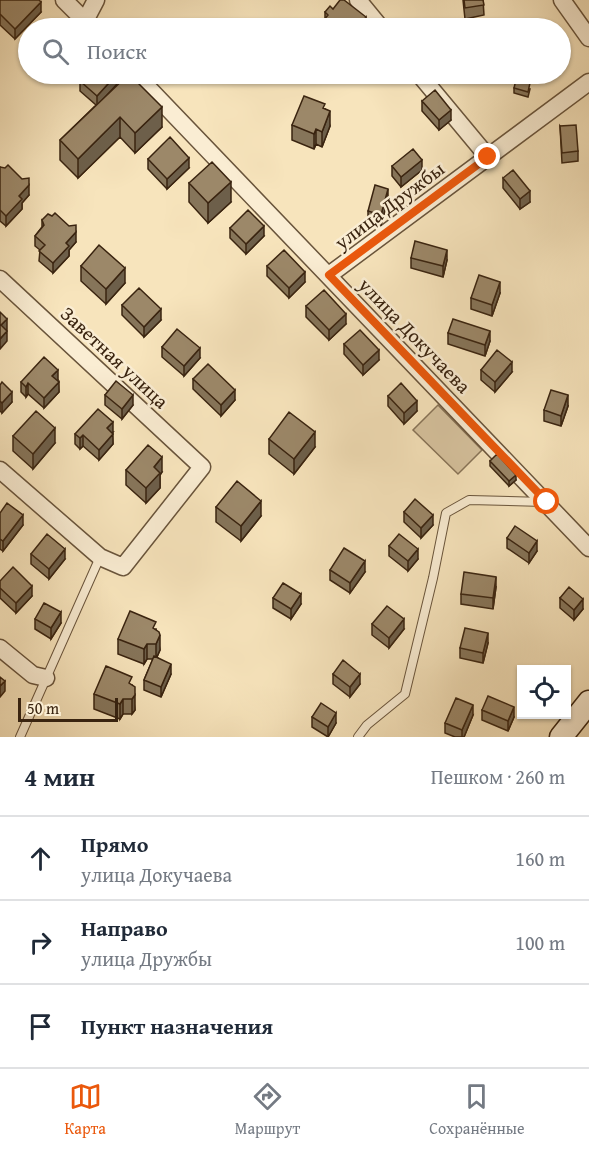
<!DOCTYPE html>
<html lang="ru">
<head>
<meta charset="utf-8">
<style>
	body { margin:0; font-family:"Gentium Book Plus",serif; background:#f2f2f3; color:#1f2937 }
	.controls { position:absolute; right:18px; bottom:18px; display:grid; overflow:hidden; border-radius:0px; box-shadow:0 2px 4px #0004 }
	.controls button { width:54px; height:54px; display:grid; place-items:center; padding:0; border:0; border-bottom:2px solid #e0e1e3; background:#fff; color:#1f2937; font:30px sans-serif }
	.scale { position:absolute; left:18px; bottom:15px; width:100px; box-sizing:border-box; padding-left:6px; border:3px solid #3a2410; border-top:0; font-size:16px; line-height:21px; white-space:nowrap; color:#3a2410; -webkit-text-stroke:4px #faedd3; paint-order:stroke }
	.stop { position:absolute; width:18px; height:18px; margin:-14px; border:4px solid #ea580c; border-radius:50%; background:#fff }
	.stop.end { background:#ea580c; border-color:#fff; box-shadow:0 2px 6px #0008 }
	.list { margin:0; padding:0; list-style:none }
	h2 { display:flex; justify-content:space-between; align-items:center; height:78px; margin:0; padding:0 24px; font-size:26px }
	h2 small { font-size:20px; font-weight:400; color:#747a83 }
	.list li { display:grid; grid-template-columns:39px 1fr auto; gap:18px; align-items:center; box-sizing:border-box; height:84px; padding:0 24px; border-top:2px solid #e0e1e3 }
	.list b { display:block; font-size:22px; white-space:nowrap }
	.list p { margin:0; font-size:20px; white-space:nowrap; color:#747a83 }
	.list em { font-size:20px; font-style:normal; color:#747a83 }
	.icon { flex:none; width:33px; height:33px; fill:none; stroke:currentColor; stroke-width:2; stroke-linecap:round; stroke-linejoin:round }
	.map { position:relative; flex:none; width:589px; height:737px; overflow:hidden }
	.search { position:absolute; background:#fff; box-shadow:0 2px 4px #0004; left:18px; right:18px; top:18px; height:66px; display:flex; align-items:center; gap:15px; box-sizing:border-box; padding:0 21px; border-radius:33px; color:#747a83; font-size:22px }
	.sheet { height:330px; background:#fff }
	nav { display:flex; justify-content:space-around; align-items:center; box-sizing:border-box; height:84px; border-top:2px solid #e0e1e3; background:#fff; font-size:16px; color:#747a83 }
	nav a { display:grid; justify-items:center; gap:3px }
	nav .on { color:#ea580c }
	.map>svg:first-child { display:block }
	.green { fill:#d7c39f; stroke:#887458; stroke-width:1.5 }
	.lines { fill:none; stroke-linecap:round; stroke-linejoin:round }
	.lane-casing { stroke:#69543b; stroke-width:10 }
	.street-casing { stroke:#69543b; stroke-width:19 }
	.secondary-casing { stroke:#3a2410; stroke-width:25 }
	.lane { stroke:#faedd3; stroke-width:8 }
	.street { stroke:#faedd3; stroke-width:16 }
	.secondary { stroke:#faedd3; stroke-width:22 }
	.wall { fill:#86755a; stroke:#3a2410; stroke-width:1.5 }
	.shaded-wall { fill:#6d5f4a; stroke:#3a2410; stroke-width:1.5 }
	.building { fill:#9c8869; stroke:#3a2410; stroke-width:1.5 }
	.route { stroke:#ea580c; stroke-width:8 }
	.labels { text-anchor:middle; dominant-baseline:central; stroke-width:5; stroke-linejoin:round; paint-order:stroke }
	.street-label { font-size:20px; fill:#3a2410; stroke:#faedd3 }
</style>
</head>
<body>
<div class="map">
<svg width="589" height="737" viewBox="0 0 589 737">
	<rect width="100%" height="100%" fill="#f7e4bc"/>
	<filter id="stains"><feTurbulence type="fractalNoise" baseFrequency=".00333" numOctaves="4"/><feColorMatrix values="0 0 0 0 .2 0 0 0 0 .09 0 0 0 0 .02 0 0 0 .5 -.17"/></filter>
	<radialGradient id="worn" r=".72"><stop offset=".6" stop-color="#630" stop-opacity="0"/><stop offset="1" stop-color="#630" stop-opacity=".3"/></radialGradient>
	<!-- green -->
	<path class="green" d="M438,405l44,45 -24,24 -45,-44z"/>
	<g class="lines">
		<defs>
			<path id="lane" d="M20,737l80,-180
				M358,737l9,-12 38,-31 28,-116 13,-65 23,-13 75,2"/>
			<path id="street" d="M64,0l28,28
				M358,0l23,28
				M562,0l27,38
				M85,21l11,-21
				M135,74l454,474
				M419,74l69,83
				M329,275l260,-193
				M0,279l202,188 -79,100 -23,-10 -100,-87
				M0,648l33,27 13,3"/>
			<path id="secondary" d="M561,737l28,-35"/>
		</defs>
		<!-- lane casing -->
		<use href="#lane" class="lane-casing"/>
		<!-- street casing -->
		<use href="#street" class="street-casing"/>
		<!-- secondary casing -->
		<use href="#secondary" class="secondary-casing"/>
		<!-- lane -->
		<use href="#lane" class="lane"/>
		<!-- street -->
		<use href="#street" class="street"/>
		<!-- secondary -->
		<use href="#secondary" class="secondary"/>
	</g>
	<!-- wall -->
	<path class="wall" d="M0,0l41,12 -26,27 -15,-14z
		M463,0h20l1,15 -19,4z
		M325,12l41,16h-47v-2l6,-7z
		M28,44v14l-2,-2v-10z
		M45,74h10l-4,5z
		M80,81l37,3 -7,8 52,35 -27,26 -15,-16 -42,41 -18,-18v-20l36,-35 -16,-14z
		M514,88l16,1 -2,8 -14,-4z
		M422,101l29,19 -12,10 -17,-19z
		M325,109l5,17 -8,21 -6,-3 -2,5 -22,-9v-15z
		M560,126l18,25v10l-16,2z
		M148,159l41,9 -22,21 -19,-20z
		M392,166l30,4 -21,17 -9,-11z
		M0,167l29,28 -7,8v6l-16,17 -6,-5z
		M503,178l27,24 -10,7 -17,-21z
		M189,183l42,19 -23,21 -19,-21z
		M388,199l-7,26 -13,-3v-11z
		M42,220l34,22 -7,8v6l-16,17 -14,-12 1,-11 -5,-4v-10l7,-9z
		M230,228l34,8 -18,18 -16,-16z
		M411,258l36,2 -4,17 -32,-9z
		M81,266l44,17 -19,21 -25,-23z
		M267,266l38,16 -16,16 -22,-22z
		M500,293l-8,23 -21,-7v-11z
		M122,305l39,15 -17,17 -22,-22z
		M306,306l40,18 -17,16 -23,-23z
		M448,333l42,8 -5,15 -37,-12z
		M344,344l35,16 -16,15 -19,-21z
		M162,347l38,11 -16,18 -22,-19z
		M481,370l31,2 -17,20 -14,-12z
		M193,379l42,21 -14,16 -28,-27z
		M58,380v1l1,11 -15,16 -16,-14 -2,3 -5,-5v-10z
		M0,385l12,17 -10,11 -2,-2z
		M105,395l28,10 -11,14 -17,-14z
		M388,396l29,15 -13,13 -16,-18z
		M568,406l-7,20 -17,-5v-11z
		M113,432l-1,1 1,11 -14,16 -16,-14 -3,3 -5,-5v-10z
		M13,436l42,7 -22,26 -20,-18z
		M269,439l46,8 -21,27 -25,-20z
		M490,461l26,19 -7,6 -19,-20z
		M126,470l36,2 -2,3v13l-14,15 -20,-18z
		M216,507l45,9 -20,25 -25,-19z
		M404,512l29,13 -12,13 -17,-16z
		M0,513l23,12 -20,26 -3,-2z
		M507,538l30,13 -8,12 -22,-15z
		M389,546l29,13 -10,12 -19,-15z
		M31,554l34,5 -16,20 -18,-15z
		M330,570l35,2 -15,21 -20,-13z
		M0,581l32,15 -16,17 -16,-15z
		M496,587l-3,22 -32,-5v-10z
		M273,598l28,6 -10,15 -18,-11z
		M560,598l23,11 -9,11 -14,-12z
		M35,619l26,4 -10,16 -16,-10z
		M372,624l32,5 -15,19 -17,-13z
		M156,629l4,21 -3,7 14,17 -10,23 -17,-7v-10l9,-21h-6l-3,5 -26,-10v-15z
		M488,643l-5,20 -23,-5v-10z
		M333,674l27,10 -10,13 -17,-13z
		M132,685l3,25 -3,4h-9l-3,5 -26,-10v-15z
		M482,710l32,7 -6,14 -26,-11z
		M473,715l-9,22h-9l-10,-4v-10z
		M312,717l24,6 -8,14 -16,-10z"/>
	<!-- shaded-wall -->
	<path class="shaded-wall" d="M41,2v10l-26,27v-10z
		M366,17v11h-9z
		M51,74h4l-4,5z
		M117,74v10l-20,22v-10z
		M162,107v20l-27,26v-20z
		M451,110v10l-12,10v-10z
		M330,111v15l-8,21v-15z
		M120,117v20l-42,41v-19z
		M316,129v15l-2,5v-15z
		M189,158v10l-22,21v-10z
		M422,160v10l-21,17v-10z
		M231,182v20l-23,21v-20z
		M29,185v10l-7,8v6l-16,17v-10l13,-20z
		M388,189v10l-7,26v-10z
		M530,191v11l-10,7v-10z
		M264,226v10l-18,18v-10z
		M76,232v10l-7,8v6l-16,17v-10l13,-20z
		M447,250v10l-4,17v-11z
		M125,268v15l-19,21v-15z
		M305,272v10l-16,16v-10z
		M500,282v11l-8,23v-11z
		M161,309v11l-17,17v-10z
		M346,314v10l-17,16v-10z
		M7,319v10l-6,6v-10z
		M7,331v10l-7,8v-10z
		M490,331v10l-5,15v-11z
		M200,348v10l-16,18v-10z
		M379,350v10l-16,15v-10z
		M512,362v10l-17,20v-10z
		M58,370v10l-6,7v-11z
		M59,382v10l-15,16v-10z
		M28,383v11l-2,3v-10z
		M235,390v10l-14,16v-11z
		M12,392v10l-10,11v-10z
		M133,395v10l-11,14v-10z
		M568,395v11l-7,20v-10z
		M417,401v10l-13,13v-11z
		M113,422v10l-6,7v-11z
		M55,428v15l-22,26v-15z
		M315,432v15l-21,27v-15z
		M113,434v10l-14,16v-10z
		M83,435v11l-3,3v-11z
		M162,457v15l-2,3v13l-14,15v-15l8,-21z
		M516,475v5l-7,6v-5z
		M261,501v15l-20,25v-15z
		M23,515v10l-20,26v-10z
		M433,515v10l-12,13v-10z
		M537,541v10l-8,12v-10z
		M65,549v10l-16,20v-10z
		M418,549v10l-10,12v-10z
		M365,561v11l-15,21v-10z
		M496,577v10l-3,22v-11z
		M32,586v10l-16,17v-10z
		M301,594v10l-10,15v-10z
		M583,599v10l-9,11v-10z
		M61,612v11l-10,16v-11z
		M404,619v10l-15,19v-10z
		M488,633v10l-5,20v-10z
		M160,635v15l-4,9v-15z
		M147,644v15l-3,5v-15z
		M171,664v10l-10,23v-10z
		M360,674v10l-10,13v-10z
		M5,681v10l-5,6v-11z
		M135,695v15l-3,4v-15z
		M123,699v15l-3,5v-15z
		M473,705v10l-9,22h-2v-7z
		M514,707v10l-6,14v-10z
		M336,713v10l-8,14v-10z"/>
	<!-- building -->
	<path class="building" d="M0,0h39l2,2 -26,27 -15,-15z
		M340,0h4l22,17 -9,11h-34l-4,-2 9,-11 -3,-3 5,-6 3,3z
		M464,0h19l1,5 -19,3z
		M47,23l6,5h-11z
		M87,74h30l-20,22 -17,-15z
		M129,74l33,33 -27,26 -15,-16 -42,42 -18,-19z
		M516,80l14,3 -2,9 -14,-4z
		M435,90l16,20 -12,10 -17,-19z
		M304,96l21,8 -2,4 7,3 -8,21 -6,-3 -2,5 -22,-9z
		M576,125l2,26 -16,2 -2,-27z
		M170,137l19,21 -22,21 -19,-20z
		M413,149l9,11 -21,17 -9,-11z
		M212,162l19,20 -23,21 -19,-20z
		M8,165l14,14 7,-1v7l-10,11 3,3 -16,17 -6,-6v-43l5,1z
		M513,170l17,21 -10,8 -17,-21z
		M375,185l13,4 -7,26 -13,-4z
		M248,210l16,16 -18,18 -16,-16z
		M55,213l14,13 7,-1v7l-10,11 3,3 -16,17 -14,-12 6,-6 -10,-9 9,-11 -2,-5 6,-6 4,2z
		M415,241l32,9 -4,16 -32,-8z
		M99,245l26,23 -19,21 -25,-23z
		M284,250l21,22 -16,16 -22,-22z
		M479,275l21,7 -8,23 -21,-7z
		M139,288l22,21 -17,18 -22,-22z
		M324,290l22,24 -17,16 -23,-24z
		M0,312l7,7 -6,6 6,6 -7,8z
		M453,319l37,12 -5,14 -37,-12z
		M177,329l23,19 -16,18 -22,-19z
		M360,330l19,20 -16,15 -19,-21z
		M497,350l15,12 -17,20 -14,-12z
		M44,357l14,13 -6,6 7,6 -15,16 -16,-15 -2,4 -5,-5z
		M208,364l27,26 -14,15 -28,-26z
		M116,381l17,14 -11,14 -17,-14z
		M2,382l10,10 -10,11 -2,-2v-16z
		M401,383l16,18 -13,12 -16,-17z
		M551,390l17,5 -7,21 -17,-6z
		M98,409l15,13 -6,6 6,6 -14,16 -16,-15 -3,3 -5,-4z
		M36,411l19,17 -22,26 -20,-18z
		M289,412l26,20 -21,27 -25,-20z
		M148,445l14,12 -8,10 6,6 -14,15 -20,-18z
		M497,454l19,21 -7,6 -19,-20z
		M237,481l24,20 -20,25 -25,-19z
		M415,499l18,16 -12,13 -17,-16z
		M7,503l16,12 -20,26 -3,-2v-26z
		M515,526l22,15 -8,12 -22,-15z
		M47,534l18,15 -16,20 -18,-15z
		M399,534l19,15 -10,12 -19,-15z
		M344,548l21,13 -15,22 -20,-13z
		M13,567l19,19 -16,17 -16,-15v-7z
		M464,572l32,5 -3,21 -32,-4z
		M283,583l18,11 -10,15 -18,-11z
		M569,587l14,12 -9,11 -14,-12z
		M44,603l17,9 -10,16 -16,-9z
		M387,606l17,13 -15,19 -17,-14z
		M130,611l26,11 -3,6 6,4 1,3 -4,9h-9l-3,5 -26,-10z
		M465,628l23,5 -5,20 -23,-5z
		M154,656l17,8 -10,23 -17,-7z
		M343,660l17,14 -10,13 -17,-13z
		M106,666l26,11 -3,6 6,4v8l-3,4h-9l-3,5 -26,-10z
		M0,677l5,4 -5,5z
		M488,696l26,11 -6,14 -26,-11z
		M456,698l17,7 -11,25 -17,-7z
		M321,703l15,10 -8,14 -16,-10z"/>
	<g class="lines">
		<!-- route -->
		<path class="route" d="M488,157l-159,118 218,227"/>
	</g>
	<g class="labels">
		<!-- street labels -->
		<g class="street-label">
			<text transform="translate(389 205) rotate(-37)">улица Дружбы</text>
			<text transform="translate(415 335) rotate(46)">улица Докучаева</text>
			<text transform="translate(115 357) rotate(43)">Заветная улица</text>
		</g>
	</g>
	<rect width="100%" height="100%" filter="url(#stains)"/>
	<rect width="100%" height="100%" fill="url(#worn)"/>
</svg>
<div class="controls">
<button><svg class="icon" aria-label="locate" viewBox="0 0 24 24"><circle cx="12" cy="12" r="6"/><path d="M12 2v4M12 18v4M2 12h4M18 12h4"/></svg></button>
</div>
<div class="scale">50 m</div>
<div class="stop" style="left:547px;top:502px"></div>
<div class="stop end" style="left:488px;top:157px"></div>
<div class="search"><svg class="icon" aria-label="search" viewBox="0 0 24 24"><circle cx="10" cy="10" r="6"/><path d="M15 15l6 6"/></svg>Поиск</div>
</div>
<section class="sheet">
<h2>4 мин<small>Пешком · 260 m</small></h2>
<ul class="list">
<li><svg class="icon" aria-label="ahead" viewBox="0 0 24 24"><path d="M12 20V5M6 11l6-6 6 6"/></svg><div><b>Прямо</b><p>улица Докучаева</p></div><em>160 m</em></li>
<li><svg class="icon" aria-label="right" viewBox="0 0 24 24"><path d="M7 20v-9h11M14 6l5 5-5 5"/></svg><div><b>Направо</b><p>улица Дружбы</p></div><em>100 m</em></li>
<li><svg class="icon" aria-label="arrive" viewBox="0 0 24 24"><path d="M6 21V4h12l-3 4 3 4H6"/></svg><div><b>Пункт назначения</b></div></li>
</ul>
</section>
<nav>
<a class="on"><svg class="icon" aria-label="map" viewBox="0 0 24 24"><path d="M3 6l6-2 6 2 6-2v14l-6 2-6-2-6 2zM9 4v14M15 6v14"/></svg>Карта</a>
<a><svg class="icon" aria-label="directions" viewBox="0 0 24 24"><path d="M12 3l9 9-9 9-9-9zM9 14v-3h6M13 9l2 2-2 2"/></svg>Маршрут</a>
<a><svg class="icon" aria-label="saved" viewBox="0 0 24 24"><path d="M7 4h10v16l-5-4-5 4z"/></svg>Сохранённые</a>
</nav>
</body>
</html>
